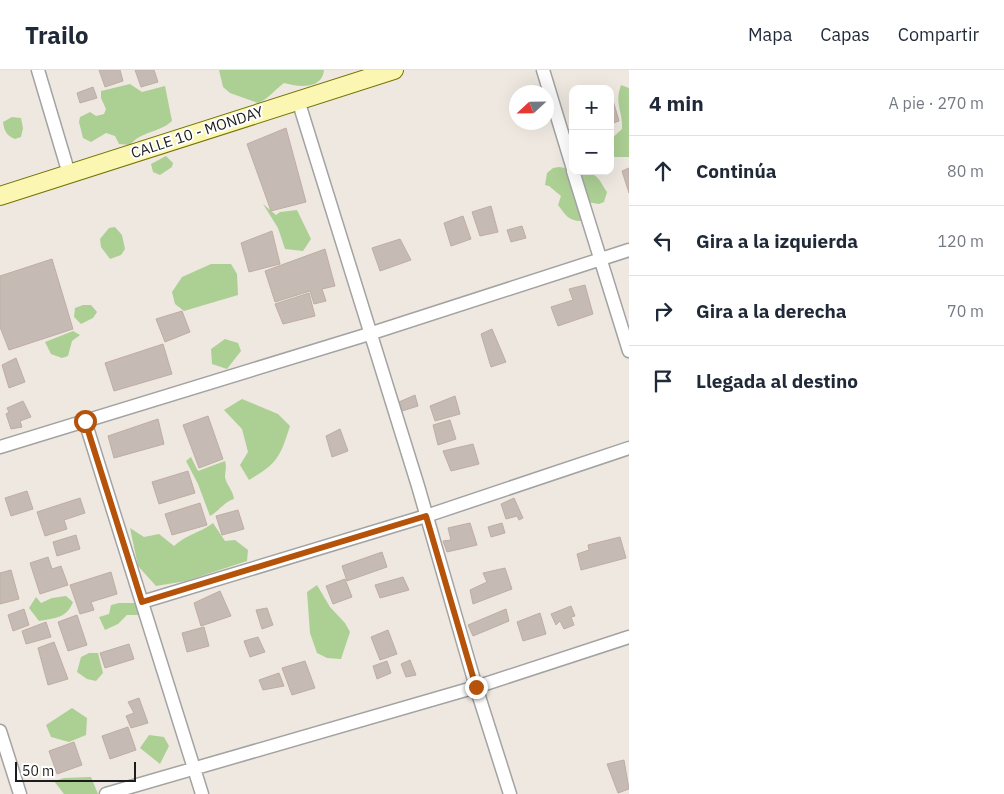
<!DOCTYPE html>
<html lang="es">
<head>
<meta charset="utf-8">
<style>
	body { margin:0; font-family:"IBM Plex Sans",sans-serif; background:#f2f2f3; color:#1f2937 }
	.controls { position:absolute; right:15px; top:15px; display:grid; overflow:hidden; border-radius:10px; box-shadow:0 5px 20px #0002 }
	.controls button { width:45px; height:45px; display:grid; place-items:center; padding:0; border:0; border-bottom:1px solid #e0e1e3; background:#fff; color:#1f2937; font:25px sans-serif }
	.compass { position:absolute; left:509px; top:15px; width:45px; height:45px; border-radius:50%; background:#fff; box-shadow:0 5px 20px #0002; rotate:248deg }
	.scale { position:absolute; left:15px; bottom:12px; width:121px; box-sizing:border-box; padding-left:5px; border:2px solid #1c1c1c; border-top:0; font-size:14px; line-height:18px; white-space:nowrap; color:#1c1c1c; -webkit-text-stroke:4px #fff; paint-order:stroke }
	.stop { position:absolute; width:15px; height:15px; margin:-11px; border:4px solid #b45309; border-radius:50%; background:#fff }
	.stop.end { background:#b45309; border-color:#fff; box-shadow:0 1px 5px #0008 }
	.list { margin:0; padding:0; list-style:none }
	h2 { display:flex; justify-content:space-between; align-items:center; height:65px; margin:0; padding:0 20px; font-size:21px }
	h2 small { font-size:16px; font-weight:400; color:#747a83 }
	.list li { display:grid; grid-template-columns:32px 1fr auto; gap:15px; align-items:center; box-sizing:border-box; height:70px; padding:0 20px; border-top:1px solid #e0e1e3 }
	.list b { display:block; font-size:19px; white-space:nowrap }
	.list em { font-size:16px; font-style:normal; color:#747a83 }
	.icon { flex:none; width:28px; height:28px; fill:none; stroke:currentColor; stroke-width:2; stroke-linecap:round; stroke-linejoin:round }
	.map { position:relative; flex:none; width:629px; height:724px; overflow:hidden }
	header { display:flex; align-items:center; gap:30px; box-sizing:border-box; height:70px; padding:0 25px; background:#fff; border-bottom:1px solid #e0e1e3 }
	header strong { font-size:24px }
	nav { display:flex; gap:28px; margin-inline-start:auto; font-size:18px }
	main { display:flex }
	aside { flex:1; background:#fff }
	.map>svg:first-child { display:block }
	.forest { fill:#accf94 }
	.building { fill:#c6bab4; stroke:#c0ada3 }
	.lines { fill:none; stroke-linecap:round; stroke-linejoin:round }
	.street-casing { stroke:#a3a3a3; stroke-width:15 }
	.secondary-casing { stroke:#747402; stroke-width:20 }
	.street { stroke:#fff; stroke-width:12 }
	.secondary { stroke:#fbf6b2; stroke-width:18 }
	.route { stroke:#b45309; stroke-width:6 }
	.labels { text-anchor:middle; dominant-baseline:central; stroke-width:4; stroke-linejoin:round; paint-order:stroke }
	.street-label { font-size:15px; fill:#1c1c1c; stroke:#fff }
</style>
</head>
<body>
<header>
<strong>Trailo</strong>
<nav><a>Mapa</a><a>Capas</a><a>Compartir</a></nav>
</header>
<main>
<div class="map">
<svg width="629" height="724" viewBox="0 0 629 724">
	<rect width="100%" height="100%" fill="#eee8e1"/>
	<!-- forest -->
	<path class="forest" d="M219,0h105c-2,20 -26,17 -40,13 -10,7 -14,15 -26,20l-28,-10 -7,-6z
		M130,14l12,8 23,-6 7,35c-13,12 -31,10 -42,24l-11,-1 -4,-8 -9,-3 -15,9 -8,-4 -4,-16 1,-5 10,-5 6,4 8,-2 2,-5 -5,-11v-7z
		M621,15l8,3v69h-17l-2,-3v-14l12,-11c1,-18 -8,-25 -1,-44z
		M12,47l9,1 2,10 -2,9 -6,2c-8,-3 -11,-8 -12,-17z
		M166,86l7,7 -1,4 -12,8 -7,-3 -2,-8z
		M559,97l6,1c8,14 20,36 16,53 -13,0 -16,-7 -23,-16l3,-9 -12,-10 -4,-1 2,-12 6,-5z
		M585,102c14,2 15,10 22,20l-3,10 -5,2 -12,-2 -9,-28z
		M263,134l13,11 4,-3 17,-2 14,29 -8,12 -18,-2 -7,-21z
		M115,157l7,8 3,14 -4,6 -11,4 -9,-12 -1,-8 9,-11z
		M211,194h20l6,10 1,21 -54,16 -9,-7 -3,-12 10,-15z
		M83,235h8l6,7 -4,6 -12,6 -7,-7 1,-9z
		M73,261l7,4 -8,6 -4,15 -6,2 -11,-4 -6,-12z
		M225,269l13,4 3,8 -14,18 -15,-5 -1,-15z
		M242,329l36,15 12,12c-10,31 -12,37 -41,54l-9,-15 8,-13 -6,-23 -18,-19z
		M191,387l7,14 27,-10c2,6 0,10 0,16 1,7 8,13 9,22 -10,3 -15,12 -24,17l-12,-32 -12,-23z
		M213,453l12,18 10,-1 13,10 -1,11 -61,20 -30,5 -18,-20 -8,-38 14,9 15,-3 15,12c15,-13 26,-13 39,-23z
		M317,515l13,22 15,16 5,9 -9,27 -14,-1 -10,-5 -7,-20 -3,-41z
		M66,526l7,6c-6,16 -18,16 -34,19l-10,-13 7,-11 5,6 11,-5z
		M119,533h22v12h-14l-9,9 -13,6 -6,-13 10,-3 2,-9z
		M89,583h9l5,20 -7,8 -9,-2 -10,-7 4,-15z
		M72,638l15,10 -1,17 -17,7 -18,-5 -5,-12z
		M149,665l15,2 5,9 -9,18 -20,-16z
		M91,707l7,17h-34l-10,-13 10,-3z"/>
	<!-- building -->
	<path class="building" d="M99,0h21l3,11 -18,6z
		M135,0h19l4,12 -17,5z
		M93,17l4,11 -17,5 -3,-10z
		M612,27l7,24 -9,3v-26z
		M286,58l20,74 -35,9 -24,-67z
		M629,98v25l-7,-22z
		M491,136l7,26 -18,4 -8,-24z
		M463,146l8,23 -20,7 -7,-23z
		M522,156l4,12 -15,4 -4,-12z
		M272,161l8,33 -31,8 -8,-29z
		M400,169l11,21 -31,11 -8,-23z
		M325,179l10,37 -13,3 4,12 -12,3 -4,-13 -35,11 -10,-31z
		M52,189l21,70 -64,21 -9,-23v-51z
		M585,215l8,29 -35,12 -7,-19 22,-7 -4,-11z
		M309,223l6,23 -32,8 -8,-20z
		M182,241l8,21 -25,10 -9,-23z
		M492,259l14,33 -15,5 -10,-33z
		M163,274l9,30 -58,17 -9,-28z
		M16,288l9,24 -16,6 -7,-23z
		M415,325l3,11 -16,5 -3,-9z
		M455,326l5,18 -25,7 -5,-15z
		M23,331l8,16 -11,4 2,6 -11,2 -5,-15 3,-2 -2,-4z
		M208,346l15,43 -24,9 -16,-43z
		M158,349l6,25 -50,14 -6,-22z
		M450,350l6,19 -18,6 -5,-20z
		M340,359l8,22 -16,6 -6,-21z
		M473,374l6,20 -28,7 -8,-20z
		M188,401l7,22 -36,11 -7,-22z
		M27,421l6,18 -22,7 -6,-18z
		M80,428l5,15 -21,7 3,9 -22,7 -8,-24z
		M514,428l9,20 -4,2 -2,-4 -11,3 -5,-15z
		M200,433l7,22 -35,10 -7,-21z
		M238,440l6,19 -22,6 -6,-19z
		M470,453l7,22 -30,7 -4,-11 8,-1 -3,-12z
		M502,453l3,10 -14,4 -3,-10z
		M76,465l4,14 -23,7 -4,-14z
		M620,467l6,21 -45,12 -4,-16 12,-4 -1,-5z
		M382,482l5,15 -40,14 -5,-15z
		M48,487l4,12 9,-3 7,19 -28,9 -10,-31z
		M505,498l7,21 -39,15 -3,-14 17,-8 -4,-9z
		M11,500l8,29 -19,5v-31z
		M111,502l6,22 -26,8 3,8 -14,4 -10,-29z
		M403,507l6,13 -29,8 -5,-13z
		M345,509l7,18 -19,7 -7,-18z
		M220,521l11,25 -30,10 -7,-23z
		M571,536l4,10 -4,1 3,8 -10,4 -4,-8 -4,4 -5,-11z
		M267,538l6,17 -11,4 -6,-19z
		M24,539l5,16 -16,6 -5,-16z
		M506,539l3,12 -36,15 -5,-11z
		M540,543l6,21 -23,7 -6,-19z
		M77,545l10,30 -19,6 -10,-29z
		M46,552l5,15 -25,7 -4,-13z
		M204,557l5,19 -22,6 -5,-19z
		M388,560l9,24 -17,6 -9,-23z
		M258,567l7,15 -15,5 -6,-16z
		M54,572l14,37 -20,6 -10,-37z
		M129,574l5,15 -29,9 -5,-15z
		M410,590l6,15 -10,2 -5,-13z
		M305,591l10,27 -23,7 -10,-27z
		M387,591l4,12 -14,6 -4,-13z
		M279,603l5,13 -21,4 -4,-10z
		M139,628l9,25 -17,5 -5,-12 8,-3 -6,-11z
		M128,657l8,23 -26,9 -8,-23z
		M74,672l8,23 -25,9 -8,-23z
		M624,690l5,29 -11,4 -11,-29z"/>
	<g class="lines">
		<defs>
			<path id="street" d="M38,0l31,104
				M543,0l30,99
				M298,30l120,386 58,201 34,107
				M573,101l56,180
				M85,351l117,373
				M0,377l369,-113 260,-84
				M142,532l284,-86 203,-68
				M0,661l20,63
				M106,724l370,-107 153,-50"/>
			<path id="secondary" d="M0,126l394,-126"/>
		</defs>
		<!-- street casing -->
		<use href="#street" class="street-casing"/>
		<!-- secondary casing -->
		<use href="#secondary" class="secondary-casing"/>
		<!-- street -->
		<use href="#street" class="street"/>
		<!-- secondary -->
		<use href="#secondary" class="secondary"/>
	</g>
	<g class="lines">
		<!-- route -->
		<path class="route" d="M85,351l57,181 284,-86 50,171"/>
	</g>
	<g class="labels">
		<!-- street labels -->
		<g class="street-label">
			<text transform="translate(197 62) rotate(-18)">CALLE 10 - MONDAY</text>
		</g>
	</g>
</svg>
<div class="controls">
<button>+</button>
<button>−</button>
</div>
<svg class="compass" viewBox="-18 -18 36 36"><path d="M0-13l5 13h-10z" fill="#e53935"/><path d="M0 13l5-13h-10z" fill="#747a83"/></svg>
<div class="scale">50 m</div>
<div class="stop" style="left:85px;top:351px"></div>
<div class="stop end" style="left:476px;top:617px"></div>
</div>
<aside>
<h2>4 min<small>A pie · 270 m</small></h2>
<ul class="list">
<li><svg class="icon" aria-label="ahead" viewBox="0 0 24 24"><path d="M12 20V5M6 11l6-6 6 6"/></svg><div><b>Continúa</b></div><em>80 m</em></li>
<li><svg class="icon" aria-label="left" viewBox="0 0 24 24"><path d="M17 20v-9H6M10 6l-5 5 5 5"/></svg><div><b>Gira a la izquierda</b></div><em>120 m</em></li>
<li><svg class="icon" aria-label="right" viewBox="0 0 24 24"><path d="M7 20v-9h11M14 6l5 5-5 5"/></svg><div><b>Gira a la derecha</b></div><em>70 m</em></li>
<li><svg class="icon" aria-label="arrive" viewBox="0 0 24 24"><path d="M6 21V4h12l-3 4 3 4H6"/></svg><div><b>Llegada al destino</b></div></li>
</ul>
</aside>
</main>
</body>
</html>
